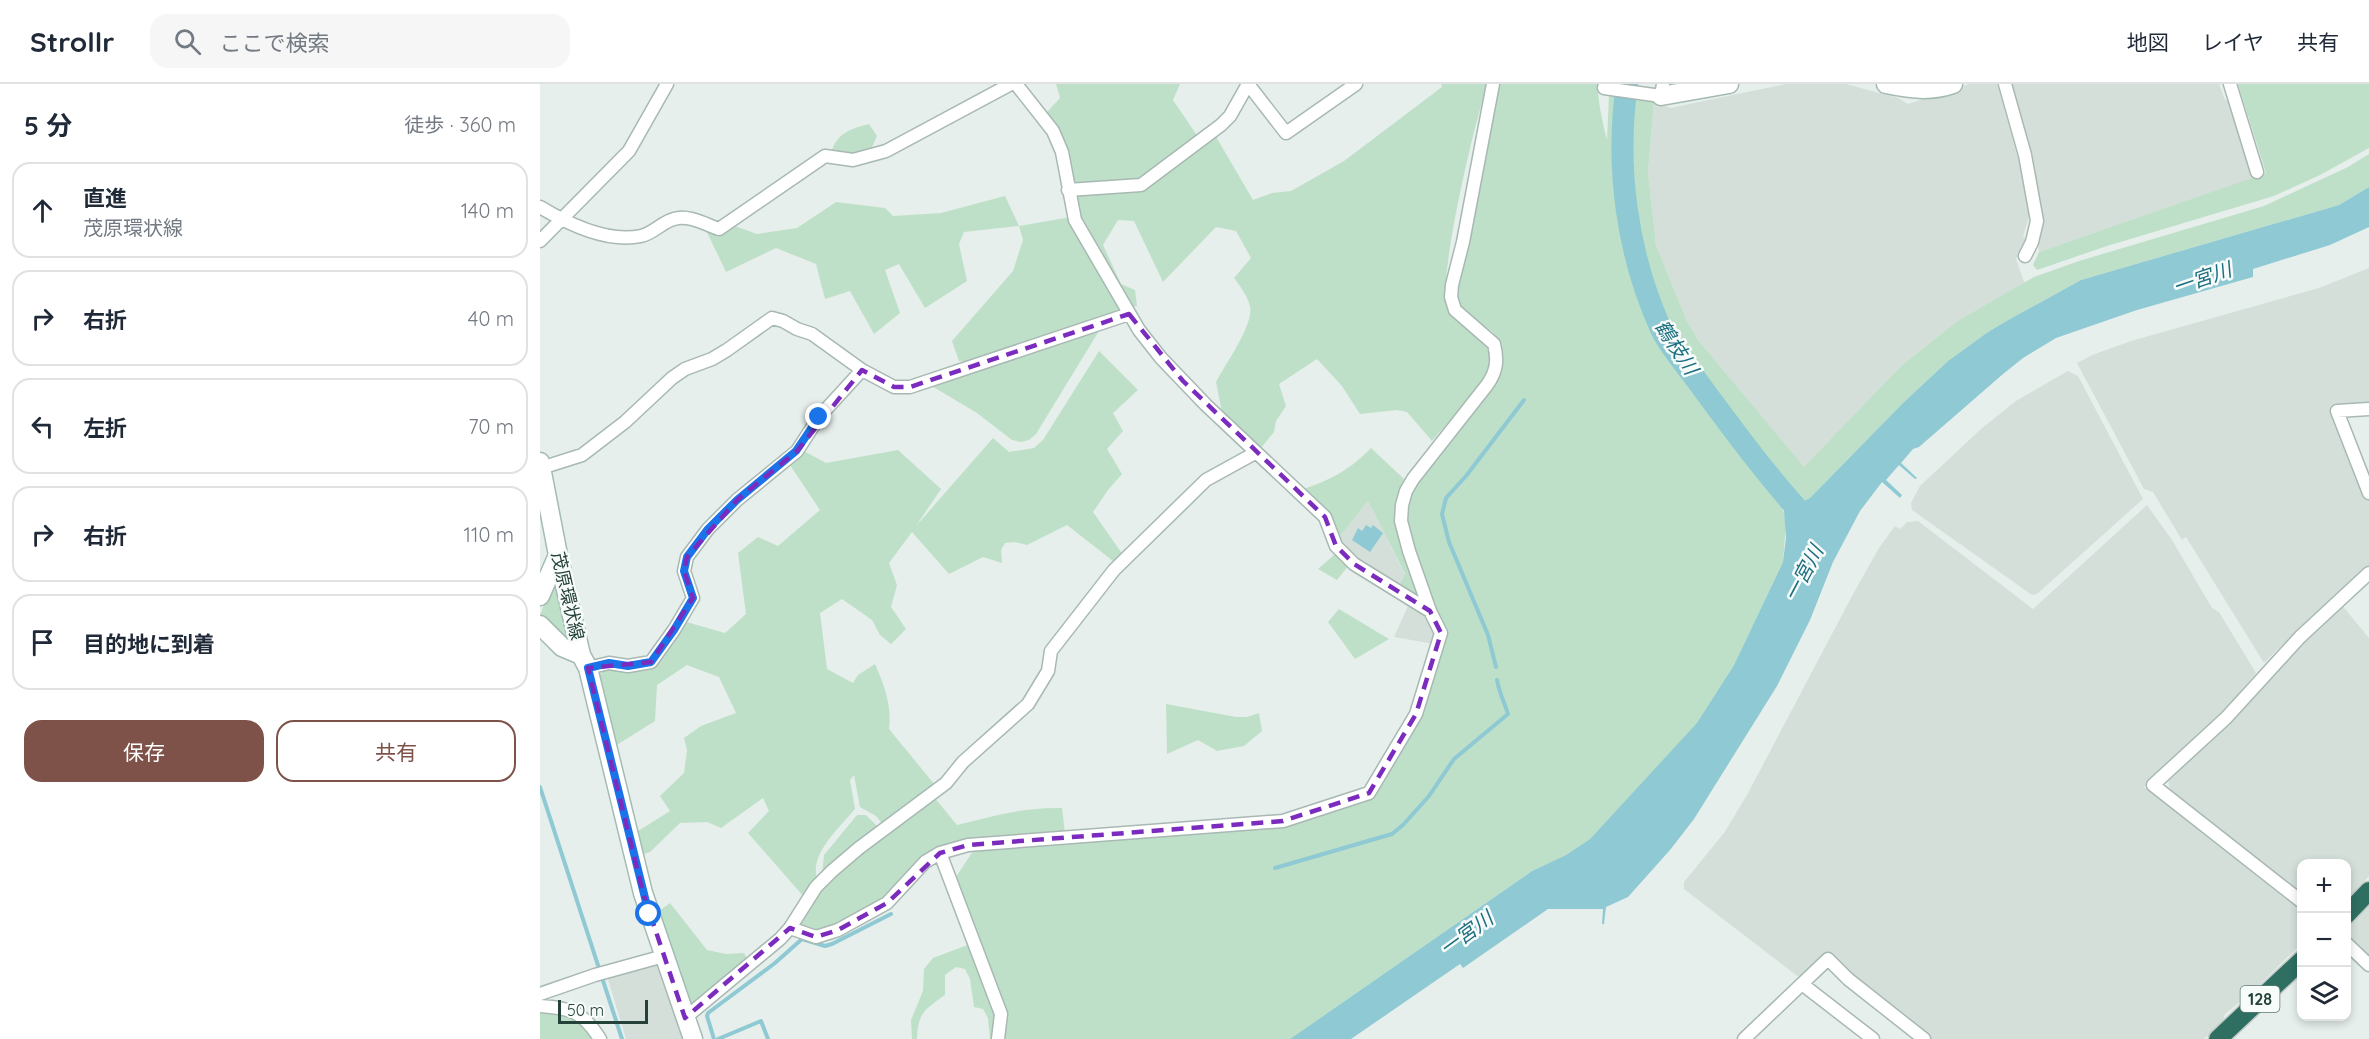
<!DOCTYPE html>
<html lang="ja">
<head>
<meta charset="utf-8">
<style>
	body { margin:0; font-family:Quicksand,"Noto Sans JP",sans-serif; background:#f6f6f7; color:#1f2937 }
	.controls { position:absolute; right:18px; bottom:18px; display:grid; overflow:hidden; border-radius:12px; box-shadow:0 3px 9px #0003 }
	.controls button { width:54px; height:54px; display:grid; place-items:center; padding:0; border:0; border-bottom:2px solid #e0e1e3; background:#fff; color:#1f2937; font:30px sans-serif }
	.scale { position:absolute; left:18px; bottom:15px; width:90px; box-sizing:border-box; padding-left:6px; border:3px solid #24423a; border-top:0; font-size:16px; line-height:21px; white-space:nowrap; color:#24423a; -webkit-text-stroke:4px #f7fbf9; paint-order:stroke }
	.stop { position:absolute; width:18px; height:18px; margin:-14px; border:4px solid #1a73e8; border-radius:50%; background:#fff }
	.stop.end { background:#1a73e8; border-color:#fff; box-shadow:0 2px 6px #0008 }
	.list { margin:0; padding:0; list-style:none }
	h2 { display:flex; justify-content:space-between; align-items:center; height:78px; margin:0; padding:0 24px; font-size:26px }
	h2 small { font-size:20px; font-weight:400; color:#747a83 }
	.list li { display:grid; grid-template-columns:39px 1fr auto; gap:18px; align-items:center; box-sizing:border-box; height:96px; margin:0 12px 12px; padding:0 12px; border:2px solid #e0e1e3; border-radius:18px }
	.list b { display:block; font-size:22px; white-space:nowrap }
	.list p { margin:0; font-size:20px; white-space:nowrap; color:#747a83 }
	.list em { font-size:20px; font-style:normal; color:#747a83 }
	.actions { display:flex; gap:12px; padding:18px 24px }
	.actions a { flex:1; padding:14px 0; border:2px solid #7f5249; border-radius:18px; text-align:center; font-size:21px; color:#7f5249 }
	.actions .main { background:#7f5249; color:#fff }
	.icon { flex:none; width:33px; height:33px; fill:none; stroke:currentColor; stroke-width:2; stroke-linecap:round; stroke-linejoin:round }
	.map { position:relative; flex:none; width:1829px; height:955px; overflow:hidden }
	header { display:flex; align-items:center; gap:36px; box-sizing:border-box; height:84px; padding:0 30px; background:#fff; border-bottom:2px solid #e0e1e3 }
	header strong { font-size:28px }
	nav { display:flex; gap:33px; margin-inline-start:auto; font-size:21px }
	.search { width:420px; height:54px; background:#f6f6f7; display:flex; align-items:center; gap:15px; box-sizing:border-box; padding:0 21px; border-radius:18px; color:#747a83; font-size:22px }
	main { display:flex }
	aside { flex:1; background:#fff }
	.map>svg:first-child { display:block }
	.built { fill:#d4dfda }
	.green { fill:#bfe0c8 }
	.water { fill:#8ec9d4 }
	.lines { fill:none; stroke-linecap:round; stroke-linejoin:round }
	.stream { stroke:#8ec9d4; stroke-width:4 }
	.river { stroke:#8ec9d4; stroke-width:22 }
	.street-casing { stroke:#a8b8b2; stroke-width:15 }
	.secondary-casing { stroke:#a4bbb3; stroke-width:21 }
	.highway-casing { stroke:#c2cac8; stroke-width:21 }
	.street { stroke:#fff; stroke-width:12 }
	.secondary { stroke:#fff; stroke-width:18 }
	.highway { stroke:#2f6f62; stroke-width:18 }
	.route { stroke:#1a73e8; stroke-width:8 }
	.marked { fill:none; stroke:#7b2cbf; stroke-width:4.5; stroke-dasharray:12 8; stroke-linejoin:round }
	.labels { text-anchor:middle; dominant-baseline:central; stroke-width:5; stroke-linejoin:round; paint-order:stroke }
	.shield { fill:#f7fbf9; stroke:#637a73; stroke-width:1.5 }
	.shield-label { font-size:16px; font-weight:bold; fill:#24423a }
	.street-label { font-size:18px; fill:#24423a; stroke:#f7fbf9 }
	.water-label { font-size:20px; font-style:italic; fill:#1c6f80; stroke:#f7fbf9 }
</style>
</head>
<body>
<header>
<strong>Strollr</strong>
<div class="search"><svg class="icon" aria-label="search" viewBox="0 0 24 24"><circle cx="10" cy="10" r="6"/><path d="M15 15l6 6"/></svg>ここで検索</div>
<nav><a>地図</a><a>レイヤ</a><a>共有</a></nav>
</header>
<main>
<aside>
<h2>5 分<small>徒歩 · 360 m</small></h2>
<ul class="list">
<li><svg class="icon" aria-label="ahead" viewBox="0 0 24 24"><path d="M12 20V5M6 11l6-6 6 6"/></svg><div><b>直進</b><p>茂原環状線</p></div><em>140 m</em></li>
<li><svg class="icon" aria-label="right" viewBox="0 0 24 24"><path d="M7 20v-9h11M14 6l5 5-5 5"/></svg><div><b>右折</b></div><em>40 m</em></li>
<li><svg class="icon" aria-label="left" viewBox="0 0 24 24"><path d="M17 20v-9H6M10 6l-5 5 5 5"/></svg><div><b>左折</b></div><em>70 m</em></li>
<li><svg class="icon" aria-label="right" viewBox="0 0 24 24"><path d="M7 20v-9h11M14 6l5 5-5 5"/></svg><div><b>右折</b></div><em>110 m</em></li>
<li><svg class="icon" aria-label="arrive" viewBox="0 0 24 24"><path d="M6 21V4h12l-3 4 3 4H6"/></svg><div><b>目的地に到着</b></div></li>
</ul>
<div class="actions"><a class="main">保存</a><a>共有</a></div>
</aside>
<div class="map">
<svg width="1829" height="955" viewBox="0 0 1829 955">
	<rect width="100%" height="100%" fill="#e6efeb"/>
	<!-- built -->
	<path class="built" d="M1246,0h60l52,14 10,6 61,-20h28l26,92 6,41 -6,19 4,4 -11,19 9,25 -69,38 -55,44 -97,102 -106,-128 -11,-19 -31,-76 -8,-73 6,-71 16,7z
		M1470,0h209l6,16h3l25,78 -214,74 -2,-17 5,-7 -1,-20 -8,-52z
		M1829,184v134l-39,4 39,94v68l-72,67 -14,9 -19,19 -78,-126 -4,3 -29,-48 -9,-3 -67,-126 15,-8 39,-14 188,-53z
		M1528,287l10,5 65,123 -106,95 -5,1 -120,-85 -1,-7 9,-17 61,-57 35,-28z
		M828,417l37,74 -7,13 -43,-28 -18,-20z
		M1607,421l25,35 40,68 7,4 37,61 -32,38 -80,76 157,123v34l-50,49 -26,21 -2,7 -19,18h-274l-84,-66 -17,-20 -28,24 -5,-2 -112,-86v-7l40,-49 23,-38 105,-199 27,-48 16,-22 5,3 7,-7 11,-1 115,88z
		M1800,519l29,35v238l-22,23 -1,-35h-44l-1,31 -131,-103 -2,-14z
		M869,520l20,15 7,18 -2,7 -40,-7z
		M1829,821v54l-22,-20v-12z
		M110,878l8,4 27,73h-59l-19,-63z"/>
	<!-- green -->
	<path class="green" d="M516,0h124l-7,16 25,37 -48,40 -27,6 -52,3 -25,-73 14,-15z
		M901,0h47c-12,30 -51,198 -41,223 8,17 45,32 45,49 -1,22 -45,67 -60,85l-25,-29 -10,-2 -37,4 -18,-28 -25,-27 -38,25 7,22 -10,15 -2,11 -14,17 -38,-37 -6,-30c9,-18 38,-57 34,-76 -3,-11 -10,-20 -16,-28l17,-20 -15,-27 -20,-4 -53,55 -29,-61 -16,-1 -15,25 18,39 14,6 2,16 -8,1 -51,-92 -4,-22 68,-6 73,-52 38,65 19,-7 19,-2 53,-30 98,-74z
		M957,0h101c-1,15 5,40 9,56l2,-45 13,2c-1,19 -3,40 -4,59 -1,61 21,144 52,195l107,142 5,10 4,21 -3,38 -49,103 -37,59 -107,115 -24,16 -34,16 -242,168h-286l2,-25 -52,-134 21,-32 306,-23 90,-28 75,-162 -31,-76 -11,-38 4,-30 89,-116 2,-33 -6,-10 -31,-22 -7,-13z
		M1698,0h131v64l-49,27 -46,21 -167,50 -70,24 -4,-5 6,-13 227,-79z
		M1088,13l26,4 -6,71 8,73 31,76 11,19 106,127 97,-101 55,-44 78,-45 45,-16 185,-55 84,-39 21,-13v33l-30,18 -258,75 -71,39 -22,13 -40,29 -45,42 -93,95 -6,4 -6,1 -10,-9 -19,-29 -104,-135 -13,-29 -10,-30 -9,-42 -6,-38 -1,-51z
		M329,40l8,12 -8,18 -13,2 -25,-3c6,-20 19,-24 38,-29z
		M465,112l14,30 52,-9 6,20 43,74 -155,51 -6,-1 -7,-20 61,-70 10,-31 -4,-14 -55,6 -5,12 8,37 -42,27 -26,-44 -14,6 15,43 -26,21 -24,-43 -25,8 -9,-35 -40,-16 -50,24 -21,-44 27,-3 25,9 40,-6 39,-26 49,6 8,8 48,-3z
		M562,242l-66,108 -7,6 -8,2 -9,-2 -35,-27 -47,-28z
		M559,267l39,39 -25,23 10,18 -16,18 15,25 -14,16 -15,22 30,43 -10,6 -46,-36 -40,20 -12,-3 -10,1 -4,7 1,13 -19,-6 -34,17 -37,-42 -23,31 8,22 -6,22 15,22 -15,15 -11,-9 -8,-15 -30,-21 -22,14 7,56 26,14 5,-8 17,-11c9,21 17,41 14,65l46,56 -51,41 -8,-10 -16,-9 -6,-32 -4,5 5,29c-14,17 -48,47 -37,71l-13,18 -57,-65 21,-22 -6,-13 -42,30 -14,-6 -27,1 -30,29 -9,3 -6,-22 35,-22 -10,-15 24,-23 3,-23 -3,-12 17,-12 35,-13 -17,-36 -32,-12 -30,20 -2,36 -40,25 -18,-69 10,-9 42,-1 34,-46 42,12 21,-19 -8,-61 20,-16 20,9 42,-36 -32,-48 14,-12 24,13 72,-13 43,39 -25,37 77,-88 16,14 25,-4 9,-8z
		M831,364l33,31c-18,42 -1,76 15,116l-5,4 -16,-11 7,-14 -37,-73 -31,39 -37,-50c29,-9 50,-20 71,-42z
		M795,470l4,1 10,10 -12,15 -19,-11z
		M15,488l16,69 -5,2 -26,-27z
		M799,525l50,30 -34,20 -27,-37z
		M626,620l70,13h11l12,-4 3,18 -18,15 -27,5 -19,-11 -31,14z
		M394,713l23,28c35,-9 69,-18 105,-17l3,25 -115,10 -27,17 -40,42 -66,31 -20,-6 22,-40z
		M317,731h9l12,12 -56,48 2,-20z
		M130,819l37,47 19,4 18,-1 4,7 -59,48 -34,-94z
		M430,860l26,73 -2,22h-4l-2,-21 -5,-9 -9,-2 -4,-28 -5,-10 -9,-2 -11,8v20c-21,15 -27,18 -28,44h-5l-1,-19 12,-29 1,-22 9,-11z
		M0,927l32,4 25,24h-57z"/>
	<!-- water -->
	<path class="water" d="M1829,103v40l-39,18 -77,24v8l-116,33 -81,28 -33,20 -20,16 -84,73 -6,2 -12,14 16,15 -2,1 -16,-14 -13,15 16,15 -2,3 -18,-16 -22,29 -27,51 -23,58 -33,66 -83,133 -24,31 -42,47 -22,10 -2,17h-2l1,-15h-55l-85,59 -3,-4 -109,75h-61l242,-168 34,-16 24,-16 107,-116 37,-58 49,-103 3,-24 -2,-27 26,-13 93,-95 45,-42 40,-29 22,-13 71,-39 258,-75z
		M826,441l5,3 2,-3 10,8 -13,19 -18,-12 6,-12 4,3z"/>
	<g class="lines">
		<!-- stream -->
		<path class="stream" d="M956,583l-8,-32 -39,-93 -7,-28 4,-16 20,-22 58,-76
			M0,703l82,252
			M735,784l117,-34 11,-9 26,-29 25,-37 54,-45c-4,-13 -8,-19 -11,-34
			M174,955l-7,-23 1,-3 67,-50 27,-24 23,7 7,-2 59,-30
			M178,955l43,-18 7,18"/>
		<!-- river -->
		<path class="river" d="M1087,0c-12,82 0,170 34,245 9,19 25,36 37,53 37,50 74,101 117,146"/>
		<defs>
			<path id="street" d="M476,0l37,47 9,21 13,68 64,110 22,28 45,47 119,112 11,29 18,18 76,47
				M708,0l38,49 70,-49
				M1065,0l-1,4 57,8 2,-12
				M1465,0l20,71 12,66 -5,21 -7,14
				M1690,0l27,88
				M528,106l73,-5 80,-60 9,-9 18,-32
				M0,123c28,17 68,36 101,29 13,-3 21,-14 33,-17 14,-5 33,6 45,10l106,-73 28,4 33,-9 125,-67
				M0,157l89,-90 38,-67
				M1829,325l-32,2 32,82
				M1,384l41,-13 43,-33 47,-44 13,-9 27,-10 15,-9 45,-32 11,3 14,8 15,5 50,36 32,17h16l219,-73
				M48,584l21,-5 19,3 23,-4 23,-32 19,-32 -9,-27 3,-14 21,-28 29,-29 60,-49 22,-34 43,-47
				M400,769l61,161 -3,25
				M1762,818l-149,-117 73,-67 74,-81 69,-64
				M250,844l26,9 22,-7 49,-27 38,-41 15,-9 28,-8 315,-24 86,-28 47,-79 25,-81 -11,-22 -21,-60 -8,-30 1,-16 4,-14 7,-12 74,-94c10,-14 11,-25 7,-41l-39,-34 -4,-13 1,-12 11,-43 30,-158
				M1806,859l23,22
				M1262,900l71,55
				M0,910l55,-19 69,-19
				M0,922c32,2 43,6 60,33
				M145,934l95,-79 10,-11 26,-41 16,-16 27,-23 87,-65 17,-21 65,-58 20,-33 3,-20 63,-81 92,-90 49,-27
				M1204,955l84,-80 20,20 76,60"/>
			<path id="secondary" d="M1346,0c24,5 44,8 67,0
				M1121,12l68,-12
				M0,378l18,93 23,100 7,13 55,225 50,146
				M0,512l18,-41
				M0,541l22,22 19,8"/>
			<path id="highway" d="M1806,831l23,-24
				M1678,955l84,-79"/>
		</defs>
		<!-- street casing -->
		<use href="#street" class="street-casing"/>
		<!-- secondary casing -->
		<use href="#secondary" class="secondary-casing"/>
		<!-- highway casing -->
		<use href="#highway" class="highway-casing"/>
		<!-- street -->
		<use href="#street" class="street"/>
		<!-- secondary -->
		<use href="#secondary" class="secondary"/>
		<!-- highway -->
		<use href="#highway" class="highway"/>
	</g>
	<g class="lines">
		<!-- route -->
		<path class="route" d="M109,830l-61,-246 21,-5 19,3 23,-4 23,-32 19,-32 -9,-27 3,-14 21,-28 29,-29 59,-49 23,-34"/>
	</g>
	<!-- marked area -->
	<path class="marked" d="M589,230l54,67 142,136 11,29 18,18 76,47 11,22 -25,81 -47,79 -86,28 -315,24 -28,8 -53,50 -49,27 -22,7 -26,-9 -105,90 -42,-125 -55,-225 63,-6 42,-64 -9,-27 3,-14 50,-57 60,-49 65,-81 32,17h16z"/>
	<g class="labels">
		<!-- shield labels -->
		<rect class="shield" x="1700.5" y="902" width="39" height="26" rx="4.5"/>
		<g class="shield-label">
			<text x="1720" y="915">128</text>
		</g>
		<!-- street labels -->
		<g class="street-label">
			<text transform="translate(28 512) rotate(77)">茂原環状線</text>
		</g>
		<!-- water labels -->
		<g class="water-label">
			<text transform="translate(1662 194) rotate(-19)">一宮川</text>
			<text transform="translate(1137 263) rotate(57)">鶴枝川</text>
			<text transform="translate(1263 489) rotate(-62)">一宮川</text>
			<text transform="translate(926 849) rotate(-36)">一宮川</text>
		</g>
	</g>
</svg>
<div class="controls">
<button>+</button>
<button>−</button>
<button><svg class="icon" aria-label="layers" viewBox="0 0 24 24"><path d="M12 4l9 5-9 5-9-5zM3 14l9 5 9-5"/></svg></button>
</div>
<div class="scale">50 m</div>
<div class="stop" style="left:109px;top:830px"></div>
<div class="stop end" style="left:279px;top:333px"></div>
</div>
</main>
</body>
</html>
